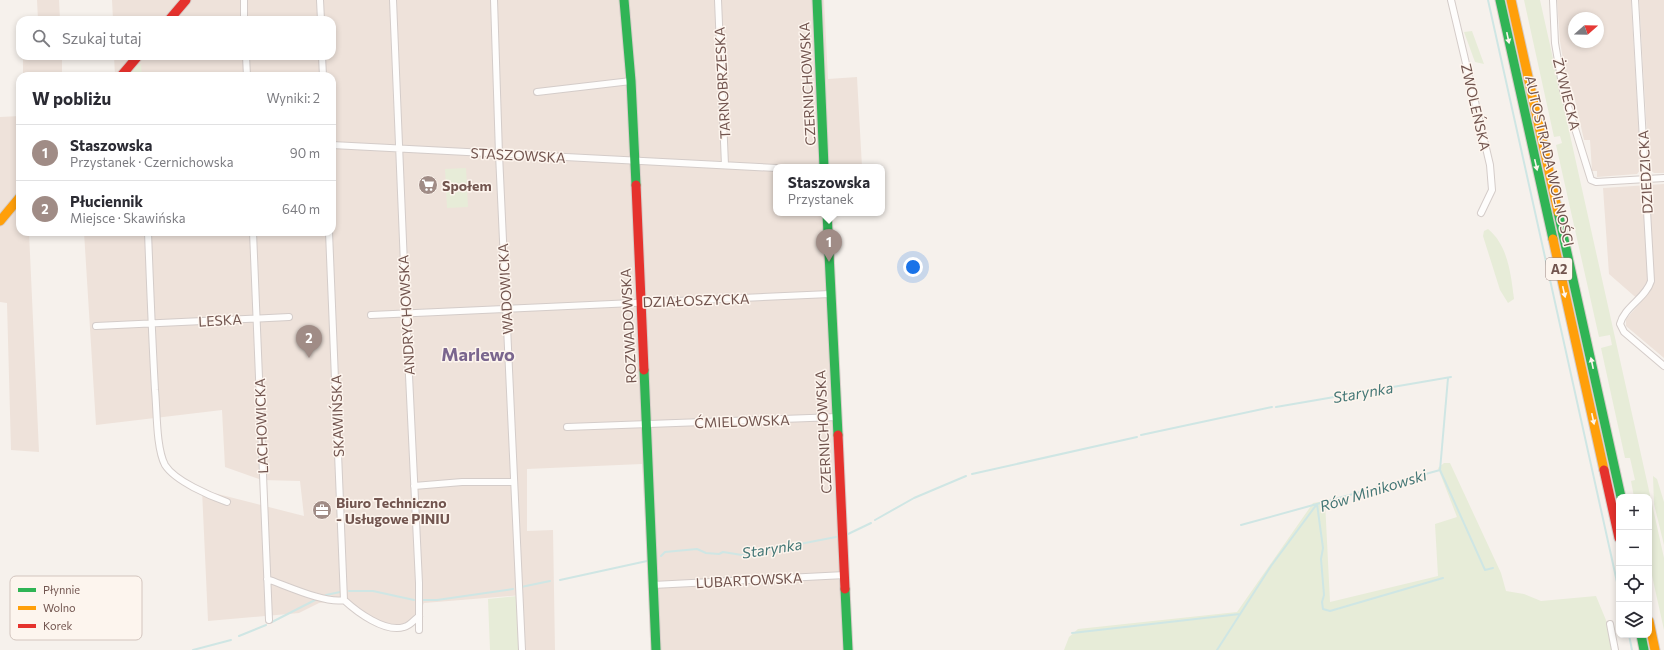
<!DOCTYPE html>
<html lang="pl">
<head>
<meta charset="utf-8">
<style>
	body { margin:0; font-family:Commissioner,sans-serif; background:#f2f2f3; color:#2b2b33 }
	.controls { position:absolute; right:12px; bottom:12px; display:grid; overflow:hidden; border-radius:8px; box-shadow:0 2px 6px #0003 }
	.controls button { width:36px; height:36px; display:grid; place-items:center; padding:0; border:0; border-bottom:1px solid #e1e1e2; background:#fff; color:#2b2b33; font:20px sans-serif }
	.compass { position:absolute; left:1568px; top:12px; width:36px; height:36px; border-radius:50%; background:#fff; box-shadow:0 2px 6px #0003; rotate:70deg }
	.you { position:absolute; left:913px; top:267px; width:14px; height:14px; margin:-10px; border:3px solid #fff; border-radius:50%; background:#1a73e8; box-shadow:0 0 0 6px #1a73e833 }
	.badge { display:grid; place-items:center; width:26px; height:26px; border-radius:50%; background:#a08c86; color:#fff; font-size:13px; font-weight:700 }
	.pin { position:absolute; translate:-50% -33px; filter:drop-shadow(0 1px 2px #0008) }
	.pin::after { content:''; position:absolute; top:21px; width:14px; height:12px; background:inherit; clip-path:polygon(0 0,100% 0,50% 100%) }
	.popup { position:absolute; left:773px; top:164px; width:112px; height:52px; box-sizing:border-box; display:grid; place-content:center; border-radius:8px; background:#fff; filter:drop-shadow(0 1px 3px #0005); font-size:13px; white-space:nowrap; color:#7c7c81 }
	.popup b { font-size:15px; color:#2b2b33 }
	.popup::after { content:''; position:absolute; left:50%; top:100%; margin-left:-8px; border:8px solid transparent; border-top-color:#fff }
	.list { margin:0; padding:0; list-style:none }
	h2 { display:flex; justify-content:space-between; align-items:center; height:52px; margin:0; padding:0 16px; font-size:17px }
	h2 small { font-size:13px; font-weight:400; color:#7c7c81 }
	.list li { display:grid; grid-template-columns:26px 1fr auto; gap:12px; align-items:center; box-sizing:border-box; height:56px; padding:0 16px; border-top:1px solid #e1e1e2 }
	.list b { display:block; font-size:15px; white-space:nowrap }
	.list p { margin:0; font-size:13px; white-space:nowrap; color:#7c7c81 }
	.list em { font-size:13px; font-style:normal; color:#7c7c81 }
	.icon { flex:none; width:22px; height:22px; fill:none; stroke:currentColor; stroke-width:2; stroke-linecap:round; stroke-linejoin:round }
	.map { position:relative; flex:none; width:1664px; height:650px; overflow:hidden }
	.search { position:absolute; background:#fff; box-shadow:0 2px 6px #0003; left:16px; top:16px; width:320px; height:44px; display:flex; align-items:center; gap:10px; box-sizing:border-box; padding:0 14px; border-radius:12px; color:#7c7c81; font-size:15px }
	.panel { position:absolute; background:#fff; box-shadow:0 2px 6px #0003; left:16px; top:72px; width:320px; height:164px; border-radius:12px }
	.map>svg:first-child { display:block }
	.residential { fill:#eee2da; fill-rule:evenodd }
	.green { fill:#e7ecd8 }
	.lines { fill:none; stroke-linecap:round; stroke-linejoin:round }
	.stream { stroke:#cfe6e4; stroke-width:2 }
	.street-casing { stroke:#d4ccc9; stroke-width:8 }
	.fast-casing { stroke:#d6ccc8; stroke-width:11 }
	.slow-casing { stroke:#d6ccc8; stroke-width:11 }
	.jam-casing { stroke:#d6ccc8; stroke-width:11 }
	.street { stroke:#fefdfc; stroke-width:6 }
	.fast { stroke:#30b455; stroke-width:9 }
	.slow { stroke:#ff9f0a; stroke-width:9 }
	.jam { stroke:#e5322d; stroke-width:9 }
	.oneway { fill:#fdf5ee }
	.labels { text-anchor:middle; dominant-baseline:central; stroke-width:3; stroke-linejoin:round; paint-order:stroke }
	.shield { fill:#fdf5ee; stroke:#9c857f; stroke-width:1 }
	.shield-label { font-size:13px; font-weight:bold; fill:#72554f }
	.street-label { font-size:14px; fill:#72554f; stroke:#fdf5ee }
	.poi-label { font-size:14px; font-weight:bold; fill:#72554f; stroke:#fdf5ee; text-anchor:start }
	.water-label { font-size:15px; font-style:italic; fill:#437675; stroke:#fdf5ee }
	.district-label { font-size:18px; font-weight:bold; fill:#7a668e; stroke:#fdf5ee }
	.key { fill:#fdf5ee; stroke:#d3c5be; stroke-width:1 }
	.key-label { font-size:11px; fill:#72554f }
</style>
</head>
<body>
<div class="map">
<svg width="1664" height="650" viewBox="0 0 1664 650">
	<rect width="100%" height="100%" fill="#f6f1ec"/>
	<!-- residential -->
	<path class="residential" d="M37,0h22l1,20h-22z
		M112,0h712l4,79 29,-2 5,90h-86v46h52l20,437h-196l-10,-186 -115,5v62l26,-1 2,120h-30l-3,-55 -98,8 -11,23 -16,5 -23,-9 -33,-21 -22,2 -20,10 -91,8 -6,-131 102,26 -4,-35 -38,-1 -37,-13 -3,-57 -126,15 -12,-193h248v-156h-217l-1,-20h218v-36h-219z
		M1557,0h74l10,169 -4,5 -40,3v-6h-5l-2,-31h-6l-11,-49h-5l-8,-50zM1574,18h24v24h-24z
		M1639,0h25v173h-10l-5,-4z
		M23,56h39v20h-39z
		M20,116v116h9l10,220 -28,-2 -4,-147 -7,-1v-185z
		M1664,184v174l-38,-32v-7l15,-17 -32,-28 -6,-86z"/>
	<!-- green -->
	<path class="green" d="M1524,0h16l124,558v72l-15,-68v-65h-15l-3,-16 4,-1 -5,-22h-5l-24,-110 11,-3 -2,-10 -11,2 -43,-192 6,-2 -2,-7 -6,1z
		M1472,31l12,33 -9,-2 -11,-30z
		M143,63l-2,2 1,11h-7l-3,-5 1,-3z
		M466,168l2,39 -21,1 -2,-39z
		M1488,229c20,16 23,46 26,70l-6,4 -8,-13 -17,-54 1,-5z
		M1444,463h6l51,110 5,18 18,3 17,7 55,-5 12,29 4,25h-548l5,-13 9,-8 159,-17 76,-109 12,-2 5,101 108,-26 -3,-52 22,-7 -19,-49z
		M1653,476l4,3 7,23v43l-10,-41z
		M517,596l2,54h-29l-2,-51z"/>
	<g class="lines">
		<!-- stream -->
		<path class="stream" d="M1488,0l131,591
			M1276,407l175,-30
			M1141,435l131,-28
			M1440,470l45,100 8,-2
			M972,474l165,-37
			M875,520l39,-22 52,-22
			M1241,525l76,-21 6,44 -2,11 3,36 -2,7 1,7 7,2 113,-33
			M846,535l25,-12
			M661,556l4,-4 32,-3 9,4 13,1 4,-2 19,3 94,-18
			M560,580l87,-19
			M521,587l29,-6
			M349,591h24l41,9
			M326,595l14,-3
			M423,600h14l76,-11
			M272,622l45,-23
			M1072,633l168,-19
			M1629,635l3,15
			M239,636l27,-11
			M193,650l38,-10
			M1217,650l54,-84 46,-62 123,-34 8,-92"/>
		<defs>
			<path id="street" d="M244,0v20
				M320,0l1,20
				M393,0l13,313 13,270v47
				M494,0l5,154 23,496
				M718,0l7,165
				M1451,0l39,165 2,25 -11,23
				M1553,0l2,43 8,47 28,90 5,2 68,-4
				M1635,0l16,281c-5,17 -27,26 -31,43l4,8 40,34
				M246,56l1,20
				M322,56l1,20
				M537,92l94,-11
				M332,145l444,23
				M148,232c2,53 4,105 7,158 2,20 1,58 10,75 10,16 45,31 62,37
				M253,232l16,388
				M329,232l15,368
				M371,315l459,-21
				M96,326l193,-9
				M567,427l270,-10
				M414,486l48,-4h52
				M267,579c20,7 59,25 77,21
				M653,585l192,-10
				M344,600c13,12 41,33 60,27 6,-1 10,-7 15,-11
				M1610,624l5,26"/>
			<path id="fast" d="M624,0l7,81 5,104
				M817,0l7,167
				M1500,0l53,239
				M1558,212l63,285
				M827,213l11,222
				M644,370l12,280
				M845,589l3,61
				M1641,635l3,15"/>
			<path id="slow" d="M1511,0l47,212
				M0,221l20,-24
				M1553,239l51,231
				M1649,621l6,29"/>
			<path id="jam" d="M169,20l17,-20
				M121,76l17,-20
				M636,185l8,185
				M838,435l7,154
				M1604,470l15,68"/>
		</defs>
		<!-- street casing -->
		<use href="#street" class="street-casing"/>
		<!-- fast casing -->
		<use href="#fast" class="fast-casing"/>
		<!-- slow casing -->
		<use href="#slow" class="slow-casing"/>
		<!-- jam casing -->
		<use href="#jam" class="jam-casing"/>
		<!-- street -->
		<use href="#street" class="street"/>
		<!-- fast -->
		<use href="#fast" class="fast"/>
		<!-- slow -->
		<use href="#slow" class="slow"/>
		<!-- jam -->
		<use href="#jam" class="jam"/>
	</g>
	<!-- one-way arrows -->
	<defs><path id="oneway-solid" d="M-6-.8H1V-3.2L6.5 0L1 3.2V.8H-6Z"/></defs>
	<g class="oneway">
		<use href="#oneway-solid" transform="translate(1508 38) rotate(78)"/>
		<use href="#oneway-solid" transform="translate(1536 165) rotate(77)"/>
		<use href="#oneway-solid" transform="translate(1564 292) rotate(77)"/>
		<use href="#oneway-solid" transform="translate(1592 363) rotate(-102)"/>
		<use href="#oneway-solid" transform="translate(1593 419) rotate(78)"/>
	</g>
	<!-- icons -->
	<defs>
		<symbol id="supermarket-disc" viewBox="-11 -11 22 22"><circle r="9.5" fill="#a08c86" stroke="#fdf5ee"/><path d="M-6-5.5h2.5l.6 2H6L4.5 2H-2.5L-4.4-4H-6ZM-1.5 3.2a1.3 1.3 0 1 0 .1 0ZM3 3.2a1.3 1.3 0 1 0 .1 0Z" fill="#fff"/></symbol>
		<symbol id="office-disc" viewBox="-11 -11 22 22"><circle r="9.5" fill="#a08c86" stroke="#fdf5ee"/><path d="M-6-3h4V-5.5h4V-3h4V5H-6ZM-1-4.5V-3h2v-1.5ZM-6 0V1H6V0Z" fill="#fff"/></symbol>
	</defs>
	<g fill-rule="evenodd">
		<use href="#supermarket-disc" x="417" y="174" width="22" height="22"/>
		<use href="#office-disc" x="311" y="499" width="22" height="22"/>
	</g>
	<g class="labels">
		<!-- shield labels -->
		<rect class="shield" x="1546" y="258" width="26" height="22" rx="3"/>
		<g class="shield-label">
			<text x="1559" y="269">A2</text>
		</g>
		<!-- street labels -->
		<g class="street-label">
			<text transform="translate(722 83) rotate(-93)">TARNOBRZESKA</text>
			<text transform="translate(807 84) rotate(-93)">CZERNICHOWSKA</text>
			<text transform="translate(1567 94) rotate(76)">ŻYWIECKA</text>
			<text transform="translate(1476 107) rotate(77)">ZWOLEŃSKA</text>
			<text transform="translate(518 155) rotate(3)">STASZOWSKA</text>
			<text transform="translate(1550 161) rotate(77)">AUTOSTRADA WOLNOŚCI</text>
			<text transform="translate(1645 172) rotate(-93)">DZIEDZICKA</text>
			<text transform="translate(505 289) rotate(-93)">WADOWICKA</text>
			<text transform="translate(696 300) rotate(-2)">DZIAŁOSZYCKA</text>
			<text transform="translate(406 315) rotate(-93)">ANDRYCHOWSKA</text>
			<text transform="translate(220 320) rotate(-3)">LESKA</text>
			<text transform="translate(628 326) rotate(-93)">ROZWADOWSKA</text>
			<text transform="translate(337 416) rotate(-92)">SKAWIŃSKA</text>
			<text transform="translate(742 421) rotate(-2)">ĆMIELOWSKA</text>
			<text transform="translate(261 426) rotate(-92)">LACHOWICKA</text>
			<text transform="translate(823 432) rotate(-93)">CZERNICHOWSKA</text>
			<text transform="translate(749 580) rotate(-3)">LUBARTOWSKA</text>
		</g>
		<!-- poi labels -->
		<g class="poi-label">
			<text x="442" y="185">Społem</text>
			<text x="336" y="502">Biuro Techniczno<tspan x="336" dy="16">- Usługowe PINIU</tspan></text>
		</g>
		<!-- water labels -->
		<g class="water-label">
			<text transform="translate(1363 392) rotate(-10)">Starynka</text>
			<text transform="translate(1373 490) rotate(-17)">Rów Minikowski</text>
			<text transform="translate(772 548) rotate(-9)">Starynka</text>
		</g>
		<!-- district labels -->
		<g class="district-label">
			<text x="478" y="354">Marlewo</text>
		</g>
	</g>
	<!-- legend -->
	<rect x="10" y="576" width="132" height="64" rx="6" class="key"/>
	<rect x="18" y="588" width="18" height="4" fill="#30b455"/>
	<rect x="18" y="606" width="18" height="4" fill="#ff9f0a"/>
	<rect x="18" y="624" width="18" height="4" fill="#e5322d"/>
	<g class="key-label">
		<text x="43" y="594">Płynnie</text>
		<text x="43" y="612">Wolno</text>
		<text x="43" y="630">Korek</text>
	</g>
</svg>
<div class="controls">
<button>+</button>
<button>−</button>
<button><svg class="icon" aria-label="locate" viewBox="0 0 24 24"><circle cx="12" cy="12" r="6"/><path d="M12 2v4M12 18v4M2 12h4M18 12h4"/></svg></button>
<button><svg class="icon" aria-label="layers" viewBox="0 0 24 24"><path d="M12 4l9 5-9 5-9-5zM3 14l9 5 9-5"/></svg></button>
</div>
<svg class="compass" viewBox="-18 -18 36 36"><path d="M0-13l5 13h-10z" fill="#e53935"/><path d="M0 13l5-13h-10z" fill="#7c7c81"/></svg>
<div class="you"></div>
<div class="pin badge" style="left:829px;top:262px">1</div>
<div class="popup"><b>Staszowska</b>Przystanek</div>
<div class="pin badge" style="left:309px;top:358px">2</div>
<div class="search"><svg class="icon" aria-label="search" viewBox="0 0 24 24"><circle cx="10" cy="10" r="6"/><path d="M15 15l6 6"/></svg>Szukaj tutaj</div>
<section class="panel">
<h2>W pobliżu<small>Wyniki: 2</small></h2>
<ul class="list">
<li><span class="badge">1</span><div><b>Staszowska</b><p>Przystanek · Czernichowska</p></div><em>90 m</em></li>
<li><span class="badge">2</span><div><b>Płuciennik</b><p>Miejsce · Skawińska</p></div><em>640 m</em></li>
</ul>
</section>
</div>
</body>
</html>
